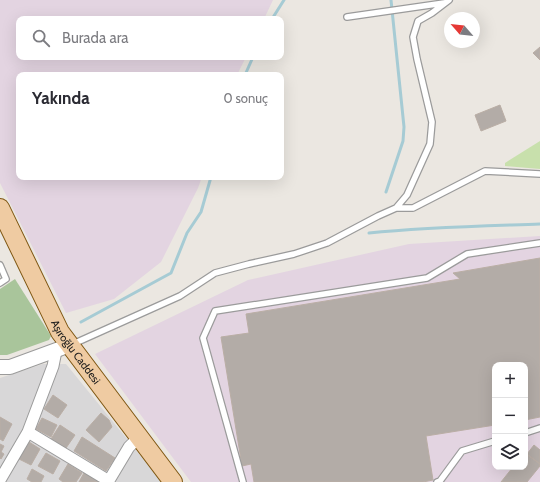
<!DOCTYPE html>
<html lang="tr">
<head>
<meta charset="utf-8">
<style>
	body { margin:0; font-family:Cabin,sans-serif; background:#f7f7f7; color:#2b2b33 }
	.controls { position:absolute; right:12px; bottom:12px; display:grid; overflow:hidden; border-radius:8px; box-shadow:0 4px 16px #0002 }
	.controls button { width:36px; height:36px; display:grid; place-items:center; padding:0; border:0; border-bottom:1px solid #e1e1e2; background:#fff; color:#2b2b33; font:20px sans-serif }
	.compass { position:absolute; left:444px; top:12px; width:36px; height:36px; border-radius:50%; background:#fff; box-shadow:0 4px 16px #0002; rotate:298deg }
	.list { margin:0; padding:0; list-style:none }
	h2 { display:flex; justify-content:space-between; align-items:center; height:52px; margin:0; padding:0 16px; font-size:17px }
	h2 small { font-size:13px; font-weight:400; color:#7c7c81 }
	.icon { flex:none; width:22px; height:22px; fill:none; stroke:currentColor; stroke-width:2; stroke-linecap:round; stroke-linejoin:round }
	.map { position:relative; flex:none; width:540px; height:482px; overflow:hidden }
	.search { position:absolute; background:#fff; box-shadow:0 4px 16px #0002; left:16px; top:16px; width:268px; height:44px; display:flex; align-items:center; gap:10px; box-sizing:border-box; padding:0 14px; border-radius:8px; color:#7c7c81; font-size:15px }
	.panel { position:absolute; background:#fff; box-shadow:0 4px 16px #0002; left:16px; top:72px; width:268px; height:108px; border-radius:8px }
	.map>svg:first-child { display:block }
	.residential { fill:#d8d7d8 }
	.industrial { fill:#e3d4e1; fill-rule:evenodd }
	.grass { fill:#c8e0ac }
	.forest { fill:#a9c59b }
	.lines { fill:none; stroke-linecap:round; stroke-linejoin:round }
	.stream { stroke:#a6cbd4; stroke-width:3 }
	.building { fill:#b3aca7; stroke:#baaea5 }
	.service-casing { stroke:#9b9b9b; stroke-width:8 }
	.minor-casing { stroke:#9b9b9b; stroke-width:13 }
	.tertiary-casing { stroke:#9b9b9b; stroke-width:16 }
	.primary-casing { stroke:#7f5712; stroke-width:20 }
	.service { stroke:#fff; stroke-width:5.5 }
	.minor { stroke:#fff; stroke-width:11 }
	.tertiary { stroke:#fff; stroke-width:14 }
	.primary { stroke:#efcba2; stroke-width:18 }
	.labels { text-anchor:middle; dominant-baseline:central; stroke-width:3; stroke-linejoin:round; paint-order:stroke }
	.street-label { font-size:11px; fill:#1a1a1a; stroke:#fff }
</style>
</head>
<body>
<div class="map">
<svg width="540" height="482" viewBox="0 0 540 482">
	<rect width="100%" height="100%" fill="#ebe7e1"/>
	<!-- residential -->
	<path class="residential" d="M43,364h23l96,118h-162v-104z"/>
	<!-- industrial -->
	<path class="industrial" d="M0,0h273l-9,19h-245v38h227l-9,18h-218v102h183l-4,11 -37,74 -47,37 -48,14 -66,-130z
		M540,236v246h-349l-96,-128 153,-74 161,-36zM495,365h30v102h-30z"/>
	<!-- grass -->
	<path class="grass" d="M540,141v28l-35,-3v-3z"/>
	<!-- forest -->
	<path class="forest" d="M15,279l36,57 -2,4 -42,15h-7v-66z"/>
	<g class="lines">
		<!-- stream -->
		<path class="stream" d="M272,19l12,-19
			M245,75l8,-18
			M386,192l17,-51 1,-14 -13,-127
			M369,233c57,-6 114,-7 171,-9
			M81,322l90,-49 16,-40 14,-21 10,-35"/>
	</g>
	<!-- building -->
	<path class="building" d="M540,47v13l-7,-7z
		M500,105l6,16 -25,10 -6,-16z
		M540,258v159l-15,3v-55h-30v60l-69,11 7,44 -10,2h-169l-3,-18 -9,2 -21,-129 28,-4 -3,-19 214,-35 -7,-6z
		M53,395l14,10 -9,13 -14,-9z
		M101,413l8,7 3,7 -13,15 -13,-12z
		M0,417l12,7 -9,17 -3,-2z
		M42,418l15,7 -6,12 -15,-8z
		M60,425l15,10 -9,13 -15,-9z
		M82,437l33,21 -9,13 -32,-20z
		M29,442l11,7 -9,16 -12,-6z
		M0,444l4,2 -3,6 3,2 -3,5 -1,-1z
		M534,445l6,5v14l-13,-10z
		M46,453l14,8 -7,13 -15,-8z
		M525,453l15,11v2l-13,16h-26l12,-15h12z
		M68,464l14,9 -6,9h-13l-4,-3z
		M32,469l12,7 -3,6h-9l-5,-3z
		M84,473l14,8v1h-19z"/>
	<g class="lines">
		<defs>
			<path id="service" d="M347,17l97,-14
				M396,208l11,-13 23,-51 2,-22 -15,-63 -4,-22 5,-16 14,-8 17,-13
				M0,265l6,14 -6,4
				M73,344l107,-48 35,-23 34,-9 45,-10 33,-11 51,-27 18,-8h17l72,-37 55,3
				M525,433l15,-5
				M243,482l-40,-144 12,-27 212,-33 40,-24 73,-11
				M437,482l3,-1 22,-30 33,-10"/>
			<path id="minor" d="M28,432l81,49
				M0,480l28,-48 25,-66 3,-15
				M108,482l21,-35 10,-10"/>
			<path id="tertiary" d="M0,367h10l60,-22"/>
			<g id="primary">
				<path id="s1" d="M0,208l60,124 113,150"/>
			</g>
		</defs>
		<!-- service casing -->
		<use href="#service" class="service-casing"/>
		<!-- minor casing -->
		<use href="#minor" class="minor-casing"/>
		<!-- tertiary casing -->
		<use href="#tertiary" class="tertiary-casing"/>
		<!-- primary casing -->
		<use href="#primary" class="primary-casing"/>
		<!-- service -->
		<use href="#service" class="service"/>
		<!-- minor -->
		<use href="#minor" class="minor"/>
		<!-- tertiary -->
		<use href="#tertiary" class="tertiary"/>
		<!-- primary -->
		<use href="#primary" class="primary"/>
	</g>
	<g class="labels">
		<!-- street labels -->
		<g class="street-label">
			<text stroke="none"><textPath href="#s1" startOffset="163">Aşıroğlu Caddesi</textPath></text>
		</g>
	</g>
</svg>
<div class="controls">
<button>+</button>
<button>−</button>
<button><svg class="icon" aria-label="layers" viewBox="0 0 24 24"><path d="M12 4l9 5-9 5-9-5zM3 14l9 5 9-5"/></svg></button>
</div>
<svg class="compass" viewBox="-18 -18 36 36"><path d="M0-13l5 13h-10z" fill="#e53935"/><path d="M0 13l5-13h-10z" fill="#7c7c81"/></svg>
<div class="search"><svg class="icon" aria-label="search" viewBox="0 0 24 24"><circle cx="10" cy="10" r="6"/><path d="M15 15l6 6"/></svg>Burada ara</div>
<section class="panel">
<h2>Yakında<small>0 sonuç</small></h2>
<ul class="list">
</ul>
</section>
</div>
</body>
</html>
